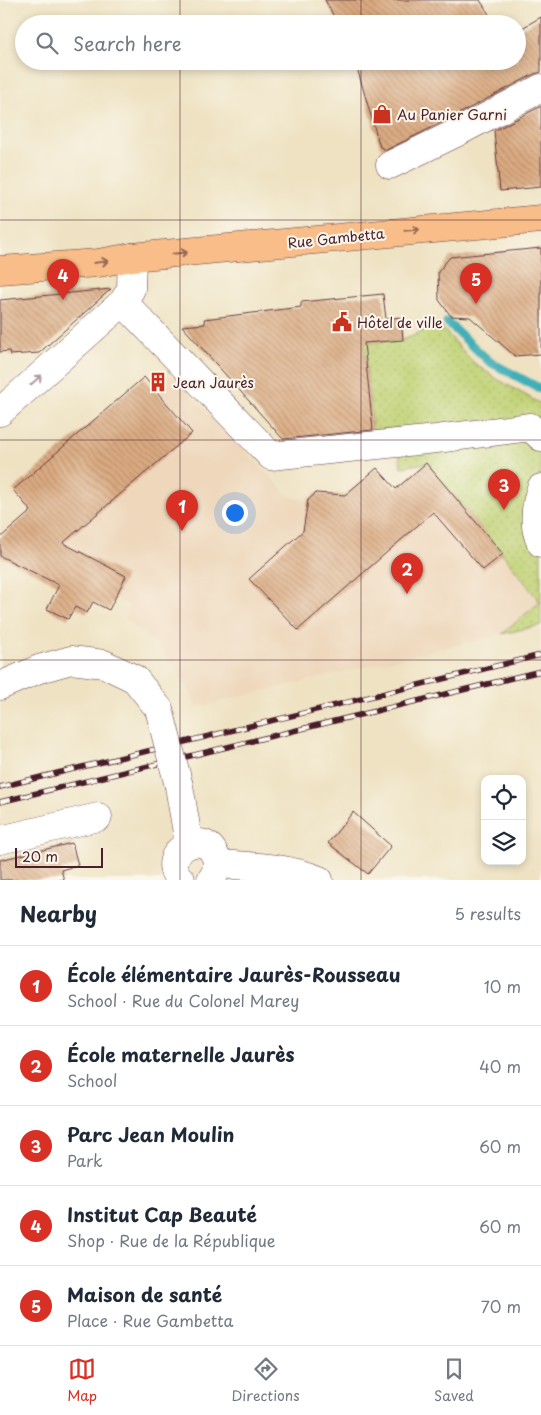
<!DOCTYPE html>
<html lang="en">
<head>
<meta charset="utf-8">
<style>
	body { margin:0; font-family:"Playpen Sans",sans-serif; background:#f2f2f3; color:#1f2937 }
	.controls { position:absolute; right:15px; bottom:15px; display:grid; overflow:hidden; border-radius:10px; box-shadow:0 2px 8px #0003 }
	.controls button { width:45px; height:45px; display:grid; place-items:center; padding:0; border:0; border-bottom:1px solid #e0e1e3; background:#fff; color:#1f2937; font:25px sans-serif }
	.scale { position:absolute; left:15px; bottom:12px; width:88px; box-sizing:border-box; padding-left:5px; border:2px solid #4a1f2b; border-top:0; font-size:14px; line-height:18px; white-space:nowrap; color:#4a1f2b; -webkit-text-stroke:4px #fbf7ec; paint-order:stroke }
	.you { position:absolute; left:234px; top:512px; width:18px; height:18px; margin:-12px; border:4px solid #fff; border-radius:50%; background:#1a73e8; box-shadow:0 0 0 8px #1a73e833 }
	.badge { display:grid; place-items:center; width:32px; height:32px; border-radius:50%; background:#d93025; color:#fff; font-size:16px; font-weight:700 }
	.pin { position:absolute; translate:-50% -41px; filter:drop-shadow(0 1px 2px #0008) }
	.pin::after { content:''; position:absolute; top:26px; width:18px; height:15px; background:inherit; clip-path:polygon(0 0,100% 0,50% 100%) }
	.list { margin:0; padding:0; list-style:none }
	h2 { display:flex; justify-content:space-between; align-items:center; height:65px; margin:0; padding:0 20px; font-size:21px }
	h2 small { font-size:16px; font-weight:400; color:#747a83 }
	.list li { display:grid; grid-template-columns:32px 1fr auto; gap:15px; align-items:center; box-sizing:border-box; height:80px; padding:0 20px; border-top:1px solid #e0e1e3 }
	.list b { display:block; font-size:19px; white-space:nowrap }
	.list p { margin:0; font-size:16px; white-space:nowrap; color:#747a83 }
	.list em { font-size:16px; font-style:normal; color:#747a83 }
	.icon { flex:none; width:28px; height:28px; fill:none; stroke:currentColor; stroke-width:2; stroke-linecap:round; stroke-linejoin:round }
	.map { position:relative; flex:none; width:541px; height:880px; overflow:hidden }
	.search { position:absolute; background:#fff; box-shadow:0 2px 8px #0003; left:15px; right:15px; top:15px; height:55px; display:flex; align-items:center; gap:12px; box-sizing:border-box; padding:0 18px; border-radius:28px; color:#747a83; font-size:19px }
	.sheet { height:465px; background:#fff }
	nav { display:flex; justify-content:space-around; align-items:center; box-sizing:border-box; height:70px; border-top:1px solid #e0e1e3; background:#fff; font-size:14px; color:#747a83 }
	nav a { display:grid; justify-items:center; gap:2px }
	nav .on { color:#d93025 }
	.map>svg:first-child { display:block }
	.built { fill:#eed7bb }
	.park { fill:url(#park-dots); stroke:#857850 }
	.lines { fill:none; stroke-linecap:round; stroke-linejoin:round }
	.stream { stroke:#3fafb8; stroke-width:9 }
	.building { fill:url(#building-back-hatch) }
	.minor-casing { stroke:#633c42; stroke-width:29 }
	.major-casing { stroke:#633c42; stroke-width:29 }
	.minor { stroke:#fff; stroke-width:28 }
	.major { stroke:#f8bd88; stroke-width:28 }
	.rail-casing { stroke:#4a1f2b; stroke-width:5.5 }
	.rail { stroke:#fbf7ec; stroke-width:4; stroke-dasharray:11; stroke-linecap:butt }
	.minor-bridge-casing { stroke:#633c42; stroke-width:29; stroke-linecap:butt }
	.minor-bridge { stroke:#fff; stroke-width:28 }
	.oneway { stroke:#986655 }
	.oneway2 { stroke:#ae9aa0 }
	.grid { fill:none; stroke:#4a1f2b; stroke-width:1; stroke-opacity:0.55 }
	.labels { text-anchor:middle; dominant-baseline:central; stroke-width:4; stroke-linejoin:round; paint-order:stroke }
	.poi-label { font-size:14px; fill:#4a1f2b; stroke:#fbf7ec; text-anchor:start }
	.street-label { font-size:14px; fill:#4a1f2b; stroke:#fbf7ec }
</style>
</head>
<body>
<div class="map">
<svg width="541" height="880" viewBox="0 0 541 880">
	<defs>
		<pattern id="park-dots" width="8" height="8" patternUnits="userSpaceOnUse" patternTransform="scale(1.25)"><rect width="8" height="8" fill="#c0d274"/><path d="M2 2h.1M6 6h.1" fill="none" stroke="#a6b465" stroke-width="1.8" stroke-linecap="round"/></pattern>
		<pattern id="building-back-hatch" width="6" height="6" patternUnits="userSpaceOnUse" patternTransform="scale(1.25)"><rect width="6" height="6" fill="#dbab82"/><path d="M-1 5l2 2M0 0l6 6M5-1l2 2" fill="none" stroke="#b48b6b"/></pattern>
	</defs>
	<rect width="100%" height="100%" fill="#fbf7ec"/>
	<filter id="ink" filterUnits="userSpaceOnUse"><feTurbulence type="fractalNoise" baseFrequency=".02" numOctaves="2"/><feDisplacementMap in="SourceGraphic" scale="10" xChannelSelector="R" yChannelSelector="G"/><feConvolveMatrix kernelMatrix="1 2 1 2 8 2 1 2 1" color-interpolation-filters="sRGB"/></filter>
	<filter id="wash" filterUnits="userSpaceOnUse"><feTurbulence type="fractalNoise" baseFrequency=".0096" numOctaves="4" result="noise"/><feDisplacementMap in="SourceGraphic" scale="20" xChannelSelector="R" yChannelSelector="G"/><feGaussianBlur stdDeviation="1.12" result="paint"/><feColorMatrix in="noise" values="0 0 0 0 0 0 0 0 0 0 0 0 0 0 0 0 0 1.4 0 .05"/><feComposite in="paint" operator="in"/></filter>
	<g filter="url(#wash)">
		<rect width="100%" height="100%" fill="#eee2c2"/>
		<!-- built -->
		<path class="built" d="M171,375l119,122 18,3 8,-7 21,9 40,-35 19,22 30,-26 77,91 37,48 -38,32 -305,73 -20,-39 -18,-21 -35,-29 5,-13 -14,-8 11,-21 -56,-29 -9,-1 -48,-56 131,-113 13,15 11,-8 -3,-4z"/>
		<!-- park -->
		<path class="park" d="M437,322l37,41 23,16 44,25v221l-39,9 38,-32 -37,-48 -77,-91 -25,4 -4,-39 -24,3 -9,-88 39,-3 10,-4z"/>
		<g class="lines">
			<!-- stream -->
			<path class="stream" d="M447,322l43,40 51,27"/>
		</g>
		<g id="blocks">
			<!-- building -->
			<path class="building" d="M325,0h155l15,24h-157z
				M541,17v55l-7,2 -85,45 -63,31 -6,-3 -25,-86h162v-30z
				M541,106v81l-41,4 -6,-60z
				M541,248v106l-26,2 -45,-39 -19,-1 -12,-16 -1,-28 12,-15z
				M111,289l-72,64 -29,2 -1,-4 -9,1v-52z
				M383,294l3,25 15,-2 2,23 -39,3 9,87 -90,9 -101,-113 23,-2 -1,-5 97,-12v-5z
				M144,377l48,56 -129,110 63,33 -17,34 -16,-8 -6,11 -12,-6 -7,12 -21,-10 12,-24 -59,-29v-18l31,-27 -18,-21z
				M426,463l77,91 -20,16 -50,-58 -135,118 -49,-51 54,-48 5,-31 8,-7 29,2 32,-27 19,21z
				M353,812l38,34 -23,28 -40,-31z
				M72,843l6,22 -17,5 3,10h-64v-20z"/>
		</g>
	</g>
	<g filter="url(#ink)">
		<use href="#blocks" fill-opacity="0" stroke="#633c42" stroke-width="1"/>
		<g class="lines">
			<defs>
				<path id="minor" d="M390,165l66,-32 85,-45
					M123,302l148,154 165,-17 94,-12 11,10
					M0,412l123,-110 8,-13 1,-32
					M541,488c-6,18 -9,37 0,55
					M0,686l39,-17 32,-9 33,4 31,15 24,30
					M179,786l10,58
					M0,840l98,-23
					M217,864c35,2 70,3 102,16
					M181,880c-27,-24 24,-57 35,-22 3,8 0,15 -5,22"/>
				<path id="major" d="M0,270l98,-7 34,-6 409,-38"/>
			</defs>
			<!-- minor casing -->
			<use href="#minor" class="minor-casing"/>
			<!-- major casing -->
			<use href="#major" class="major-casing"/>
			<!-- minor -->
			<use href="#minor" class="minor"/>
			<!-- major -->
			<use href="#major" class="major"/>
			<defs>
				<path id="rail" d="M0,787l541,-132
					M0,802l541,-131"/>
			</defs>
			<!-- rail casing -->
			<use href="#rail" class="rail-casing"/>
			<!-- rail -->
			<use href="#rail" class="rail"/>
			<defs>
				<path id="minor-bridge" d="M159,709l20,77"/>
			</defs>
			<!-- minor-bridge casing -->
			<use href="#minor-bridge" class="minor-bridge-casing"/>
			<!-- minor-bridge -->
			<use href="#minor-bridge" class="minor-bridge"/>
		</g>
		<!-- one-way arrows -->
		<defs><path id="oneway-shaft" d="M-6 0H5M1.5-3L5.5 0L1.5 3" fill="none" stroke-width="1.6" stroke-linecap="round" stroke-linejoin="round" transform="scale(1.25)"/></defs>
		<g class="oneway">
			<use href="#oneway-shaft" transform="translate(412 230) rotate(-5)"/>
			<use href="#oneway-shaft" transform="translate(180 253) rotate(-5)"/>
			<use href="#oneway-shaft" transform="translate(101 262) rotate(-8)"/>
		</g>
		<use class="oneway2" href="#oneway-shaft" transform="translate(36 380) rotate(-42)"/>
	</g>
	<!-- grid -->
	<path class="grid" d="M180,0v24M361,0v24M180,61v819M361,61v819M0,220h541M0,440h541M0,660h541"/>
	<!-- icons -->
	<defs>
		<symbol id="shop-bare" viewBox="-9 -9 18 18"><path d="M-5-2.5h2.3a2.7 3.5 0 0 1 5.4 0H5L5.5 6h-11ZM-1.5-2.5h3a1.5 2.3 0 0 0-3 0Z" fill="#c8321e" stroke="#fbf7ec" stroke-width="2.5" paint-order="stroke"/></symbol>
		<symbol id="civic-bare" viewBox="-9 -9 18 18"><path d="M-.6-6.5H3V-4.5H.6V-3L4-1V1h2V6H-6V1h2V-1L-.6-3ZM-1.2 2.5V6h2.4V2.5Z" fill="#c8321e" stroke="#fbf7ec" stroke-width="2.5" paint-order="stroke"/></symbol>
		<symbol id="building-bare" viewBox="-9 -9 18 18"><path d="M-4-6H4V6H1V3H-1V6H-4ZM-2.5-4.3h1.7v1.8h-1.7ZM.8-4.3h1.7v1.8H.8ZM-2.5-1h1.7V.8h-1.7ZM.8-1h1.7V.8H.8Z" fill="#c8321e" stroke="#fbf7ec" stroke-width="2.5" paint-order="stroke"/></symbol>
	</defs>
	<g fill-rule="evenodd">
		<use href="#shop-bare" x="368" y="100" width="28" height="28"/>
		<use href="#civic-bare" x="328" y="308" width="28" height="28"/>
		<use href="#building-bare" x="144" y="368" width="28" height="28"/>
	</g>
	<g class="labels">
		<!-- poi labels -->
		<g class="poi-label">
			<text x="397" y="114">Au Panier Garni</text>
			<text x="357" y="322">Hôtel de ville</text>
			<text x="173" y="382">Jean Jaurès</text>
		</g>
		<!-- street labels -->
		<g class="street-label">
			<text transform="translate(336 238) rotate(-6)">Rue Gambetta</text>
		</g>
	</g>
</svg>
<div class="controls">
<button><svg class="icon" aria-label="locate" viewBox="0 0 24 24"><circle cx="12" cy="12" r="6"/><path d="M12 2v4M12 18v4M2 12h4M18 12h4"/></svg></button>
<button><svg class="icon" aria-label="layers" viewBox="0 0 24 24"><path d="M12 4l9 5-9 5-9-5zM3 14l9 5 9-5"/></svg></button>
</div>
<div class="scale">20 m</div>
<div class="you"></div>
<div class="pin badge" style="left:182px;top:531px">1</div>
<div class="pin badge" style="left:407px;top:594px">2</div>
<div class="pin badge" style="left:504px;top:510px">3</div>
<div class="pin badge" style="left:63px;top:300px">4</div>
<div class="pin badge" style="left:476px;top:304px">5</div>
<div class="search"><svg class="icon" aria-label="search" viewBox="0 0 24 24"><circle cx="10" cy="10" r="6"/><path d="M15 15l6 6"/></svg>Search here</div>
</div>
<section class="sheet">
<h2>Nearby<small>5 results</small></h2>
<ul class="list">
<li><span class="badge">1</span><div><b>École élémentaire Jaurès-Rousseau</b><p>School · Rue du Colonel Marey</p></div><em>10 m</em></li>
<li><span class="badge">2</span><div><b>École maternelle Jaurès</b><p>School</p></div><em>40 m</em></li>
<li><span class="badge">3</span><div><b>Parc Jean Moulin</b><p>Park</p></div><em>60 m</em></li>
<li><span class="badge">4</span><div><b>Institut Cap Beauté</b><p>Shop · Rue de la République</p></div><em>60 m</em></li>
<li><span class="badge">5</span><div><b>Maison de santé</b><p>Place · Rue Gambetta</p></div><em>70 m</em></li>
</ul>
</section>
<nav>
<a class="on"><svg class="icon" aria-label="map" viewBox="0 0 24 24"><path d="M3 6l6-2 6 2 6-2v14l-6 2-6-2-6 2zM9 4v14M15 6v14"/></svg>Map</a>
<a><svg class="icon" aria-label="directions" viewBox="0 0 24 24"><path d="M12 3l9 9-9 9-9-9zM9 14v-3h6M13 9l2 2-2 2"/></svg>Directions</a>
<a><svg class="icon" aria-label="saved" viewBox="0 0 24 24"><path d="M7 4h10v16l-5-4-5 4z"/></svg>Saved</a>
</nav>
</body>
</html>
